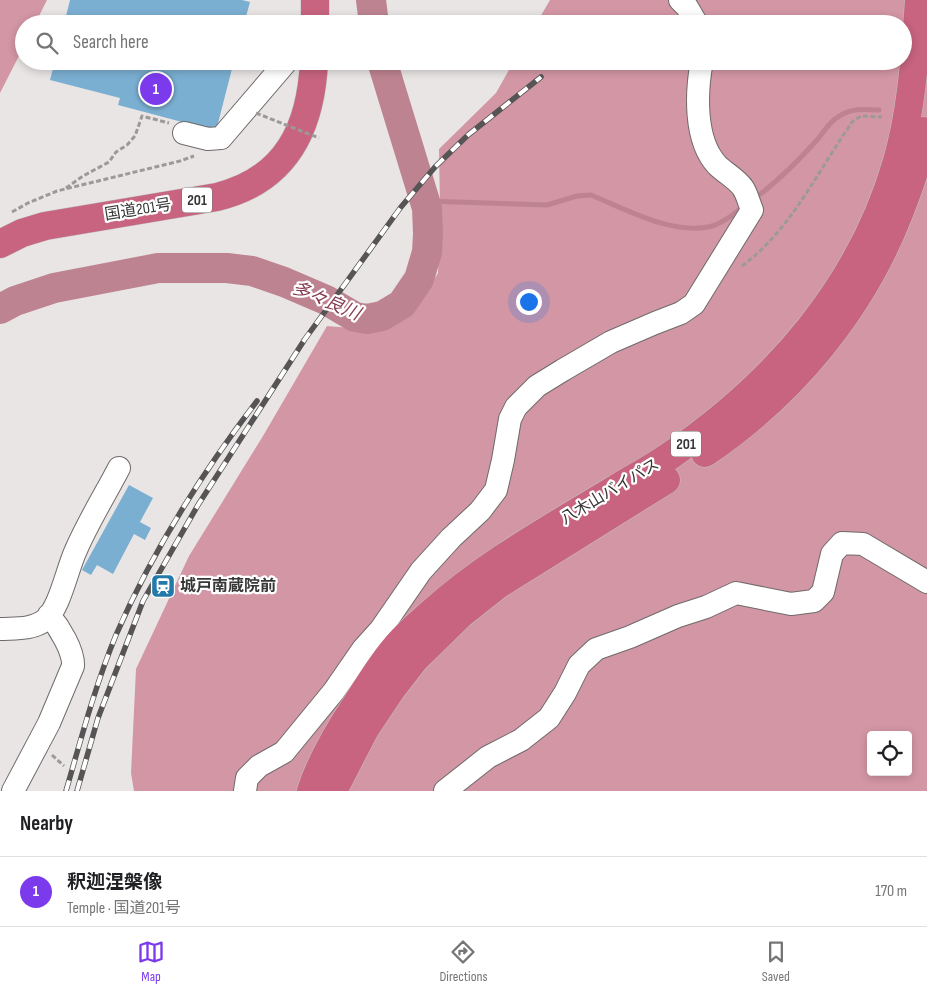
<!DOCTYPE html>
<html lang="en">
<head>
<meta charset="utf-8">
<style>
	body { margin:0; font-family:"Sofia Sans Condensed","Noto Sans JP",sans-serif; background:#f2f2f2; color:#202124 }
	.controls { position:absolute; right:15px; bottom:15px; display:grid; overflow:hidden; border-radius:5px; box-shadow:0 2px 8px #0003 }
	.controls button { width:45px; height:45px; display:grid; place-items:center; padding:0; border:0; border-bottom:1px solid #e0e0e0; background:#fff; color:#202124; font:25px sans-serif }
	.you { position:absolute; left:528px; top:301px; width:18px; height:18px; margin:-12px; border:4px solid #fff; border-radius:50%; background:#1a73e8; box-shadow:0 0 0 8px #1a73e833 }
	.badge { display:grid; place-items:center; width:32px; height:32px; border-radius:50%; background:#7c3aed; color:#fff; font-size:16px; font-weight:700 }
	.pin { position:absolute; translate:-50% -50%; border:2px solid #fff; box-shadow:0 1px 5px #0006 }
	.list { margin:0; padding:0; list-style:none }
	h2 { display:flex; justify-content:space-between; align-items:center; height:65px; margin:0; padding:0 20px; font-size:21px }
	h2 small { font-size:16px; font-weight:400; color:#757577 }
	.list li { display:grid; grid-template-columns:32px 1fr auto; gap:15px; align-items:center; box-sizing:border-box; height:70px; padding:0 20px; border-top:1px solid #e0e0e0 }
	.list b { display:block; font-size:19px; white-space:nowrap }
	.list p { margin:0; font-size:16px; white-space:nowrap; color:#757577 }
	.list em { font-size:16px; font-style:normal; color:#757577 }
	.icon { flex:none; width:28px; height:28px; fill:none; stroke:currentColor; stroke-width:2; stroke-linecap:round; stroke-linejoin:round }
	.map { position:relative; flex:none; width:927px; height:791px; overflow:hidden }
	.search { position:absolute; background:#fff; box-shadow:0 2px 8px #0003; left:15px; right:15px; top:15px; height:55px; display:flex; align-items:center; gap:12px; box-sizing:border-box; padding:0 18px; border-radius:28px; color:#757577; font-size:19px }
	.sheet { height:135px; background:#fff }
	nav { display:flex; justify-content:space-around; align-items:center; box-sizing:border-box; height:70px; border-top:1px solid #e0e0e0; background:#fff; font-size:14px; color:#757577 }
	nav a { display:grid; justify-items:center; gap:2px }
	nav .on { color:#7c3aed }
	.map>svg:first-child { display:block }
	.forest { fill:#d396a4; fill-rule:evenodd }
	.lines { fill:none; stroke-linecap:round; stroke-linejoin:round }
	.stream { stroke:#be8391; stroke-width:5 }
	.river { stroke:#be8391; stroke-width:30 }
	.building { fill:#7bafd2 }
	.minor-casing { stroke:#6e6a6b; stroke-width:24 }
	.highway-casing { stroke:#c3c3c3; stroke-width:29 }
	.path { stroke:#9c9999; stroke-width:3; stroke-dasharray:5 2.5; stroke-linecap:butt }
	.minor { stroke:#fff; stroke-width:22 }
	.highway { stroke:#c8647f; stroke-width:28 }
	.rail-casing { stroke:#565454; stroke-width:5.5 }
	.rail { stroke:#fff; stroke-width:4; stroke-dasharray:11; stroke-linecap:butt }
	.path-bridge { stroke:#9c9999; stroke-width:3; stroke-dasharray:5 2.5; stroke-linecap:butt }
	.labels { text-anchor:middle; dominant-baseline:central; stroke-width:4.5; stroke-linejoin:round; paint-order:stroke }
	.shield { fill:#fff; stroke:#747373; stroke-width:1 }
	.shield-label { font-size:15px; font-weight:bold; fill:#383737 }
	.street-label { font-size:16px; fill:#383737; stroke:#fff }
	.poi-label { font-size:16px; font-weight:bold; fill:#383737; stroke:#fff; text-anchor:start }
	.water-label { font-size:18px; font-style:italic; fill:#84394f; stroke:#fff }
</style>
</head>
<body>
<div class="map">
<svg width="927" height="791" viewBox="0 0 927 791">
	<rect width="100%" height="100%" fill="#e9e5e5"/>
	<!-- forest -->
	<path class="forest" d="M0,0h47l-12,24h-11v22l-24,47z
		M550,0h377v791h-793l-3,-18 5,-104 53,-113 74,-120 64,-110 48,4 42,-22 21,-35 2,-64 -1,-60 57,-56 18,-32h389v-37h-367zM871,735h37v37h-37z"/>
	<g class="lines">
		<!-- stream -->
		<path class="stream" d="M755,198c22,-16 44,-38 62,-58 7,-8 12,-18 21,-23 13,-9 26,-8 41,-7
			M425,201l122,4 30,-9 14,-1c34,14 79,39 117,32 13,-2 26,-13 36,-21"/>
		<!-- river -->
		<path class="river" d="M371,0l3,24
			M0,309l15,-8 39,-13 104,-20h69l25,3 32,11 42,18 29,17 12,2 15,-3 20,-12 17,-25 8,-27 1,-18 -1,-26 -45,-147"/>
	</g>
	<!-- building -->
	<path class="building" d="M70,0h172l8,2 -6,22h-180z
		M55,61h179l-18,70 -98,-26 2,-7 -70,-18z
		M129,485l24,13 -13,24 11,6 -6,12 -11,-6 -21,40 -16,-9 -6,10 -9,-5z"/>
	<g class="lines">
		<defs>
			<path id="minor" d="M680,0l7,7 10,17
				M184,133l24,6 13,-1 66,-77
				M0,629c15,-1 32,1 45,-9 15,-12 22,-51 31,-70 12,-28 29,-55 43,-82
				M13,791l36,-68 24,-57c1,-15 -14,-39 -24,-51
				M245,791l2,-13 12,-12 25,-14 50,-61 29,-42 18,-20 40,-58 30,-33 29,-27 16,-21 7,-30 7,-41 6,-12 21,-21 26,-16 48,-28 44,-19 26,-10 13,-9 58,-94c-3,-7 -5,-16 -9,-22 -6,-9 -18,-15 -26,-23 -23,-25 -21,-73 -15,-104
				M445,791l43,-34 33,-17 28,-22 16,-25 14,-28 17,-16 34,-12 48,-21 28,-9 30,-14 55,11 23,-3 9,-9 9,-38 10,-11 21,1 64,38"/>
			<path id="highway" d="M315,0v24
				M0,244l22,-11 23,-7 172,-29c69,-17 94,-68 97,-136
				M705,453c88,-60 157,-143 195,-242 5,-13 10,-26 14,-39 4,-14 6,-28 9,-41
				M311,791c10,-31 28,-61 46,-88 14,-22 28,-45 46,-64 8,-9 18,-17 27,-25 56,-51 123,-87 187,-126 18,-11 37,-21 54,-33 105,-72 190,-169 226,-294 15,-52 18,-107 22,-161
				M333,791l32,-62 26,-39 24,-31 46,-45 38,-30 167,-104"/>
		</defs>
		<!-- minor casing -->
		<use href="#minor" class="minor-casing"/>
		<!-- highway casing -->
		<use href="#highway" class="highway-casing"/>
		<!-- path -->
		<path class="path" d="M66,188l17,-12 26,-14 7,-10 11,-7 8,-9 7,-20 27,7
			M12,212l16,-9 29,-12 123,-30 14,-5
			M742,266c50,-37 76,-96 111,-145l8,-5 21,1
			M52,755l12,11"/>
		<!-- minor -->
		<use href="#minor" class="minor"/>
		<!-- highway -->
		<use href="#highway" class="highway"/>
		<defs>
			<path id="rail" d="M66,791c15,-52 29,-105 50,-156 36,-83 86,-162 141,-234
				M77,791l21,-73 45,-117 55,-96 107,-166 96,-132 34,-40 33,-32 73,-58"/>
		</defs>
		<!-- rail casing -->
		<use href="#rail" class="rail-casing"/>
		<!-- rail -->
		<use href="#rail" class="rail"/>
		<!-- path-bridge -->
		<path class="path-bridge" d="M256,113l63,25"/>
	</g>
	<!-- icons -->
	<defs>
		<symbol id="station-square" viewBox="-11 -11 22 22"><rect x="-9" y="-9" width="18" height="18" rx="4" fill="#2379a9" stroke="#fff"/><path d="M-3-6H3Q5-6 5-4V2Q5 4 3 4L4.5 6H3L1.5 4h-3L-3 6H-4.5L-3 4Q-5 4-5 2V-4Q-5-6-3-6ZM-3.5-4v3h7v-3ZM-3.5 1v1.5H-2V1ZM2 1v1.5H3.5V1Z" fill="#fff"/></symbol>
	</defs>
	<g fill-rule="evenodd">
		<use href="#station-square" x="149" y="572" width="28" height="28"/>
	</g>
	<g class="labels">
		<!-- shield labels -->
		<g class="shield">
			<rect x="182" y="187.5" width="30" height="25" rx="4"/>
			<rect x="671" y="431.5" width="30" height="25" rx="4"/>
		</g>
		<g class="shield-label">
			<text x="197" y="200">201</text>
			<text x="686" y="444">201</text>
		</g>
		<!-- street labels -->
		<g class="street-label">
			<text transform="translate(138 210) rotate(-9)">国道201号</text>
			<text transform="translate(610 492) rotate(-31)">八木山バイパス</text>
		</g>
		<!-- poi labels -->
		<g class="poi-label">
			<text x="180" y="586">城戸南蔵院前</text>
		</g>
		<!-- water labels -->
		<g class="water-label">
			<text transform="translate(326 301) rotate(23)">多々良川</text>
		</g>
	</g>
</svg>
<div class="controls">
<button><svg class="icon" aria-label="locate" viewBox="0 0 24 24"><circle cx="12" cy="12" r="6"/><path d="M12 2v4M12 18v4M2 12h4M18 12h4"/></svg></button>
</div>
<div class="you"></div>
<div class="pin badge" style="left:156px;top:89px">1</div>
<div class="search"><svg class="icon" aria-label="search" viewBox="0 0 24 24"><circle cx="10" cy="10" r="6"/><path d="M15 15l6 6"/></svg>Search here</div>
</div>
<section class="sheet">
<h2>Nearby<small></small></h2>
<ul class="list">
<li><span class="badge">1</span><div><b>釈迦涅槃像</b><p>Temple · 国道201号</p></div><em>170 m</em></li>
</ul>
</section>
<nav>
<a class="on"><svg class="icon" aria-label="map" viewBox="0 0 24 24"><path d="M3 6l6-2 6 2 6-2v14l-6 2-6-2-6 2zM9 4v14M15 6v14"/></svg>Map</a>
<a><svg class="icon" aria-label="directions" viewBox="0 0 24 24"><path d="M12 3l9 9-9 9-9-9zM9 14v-3h6M13 9l2 2-2 2"/></svg>Directions</a>
<a><svg class="icon" aria-label="saved" viewBox="0 0 24 24"><path d="M7 4h10v16l-5-4-5 4z"/></svg>Saved</a>
</nav>
</body>
</html>
